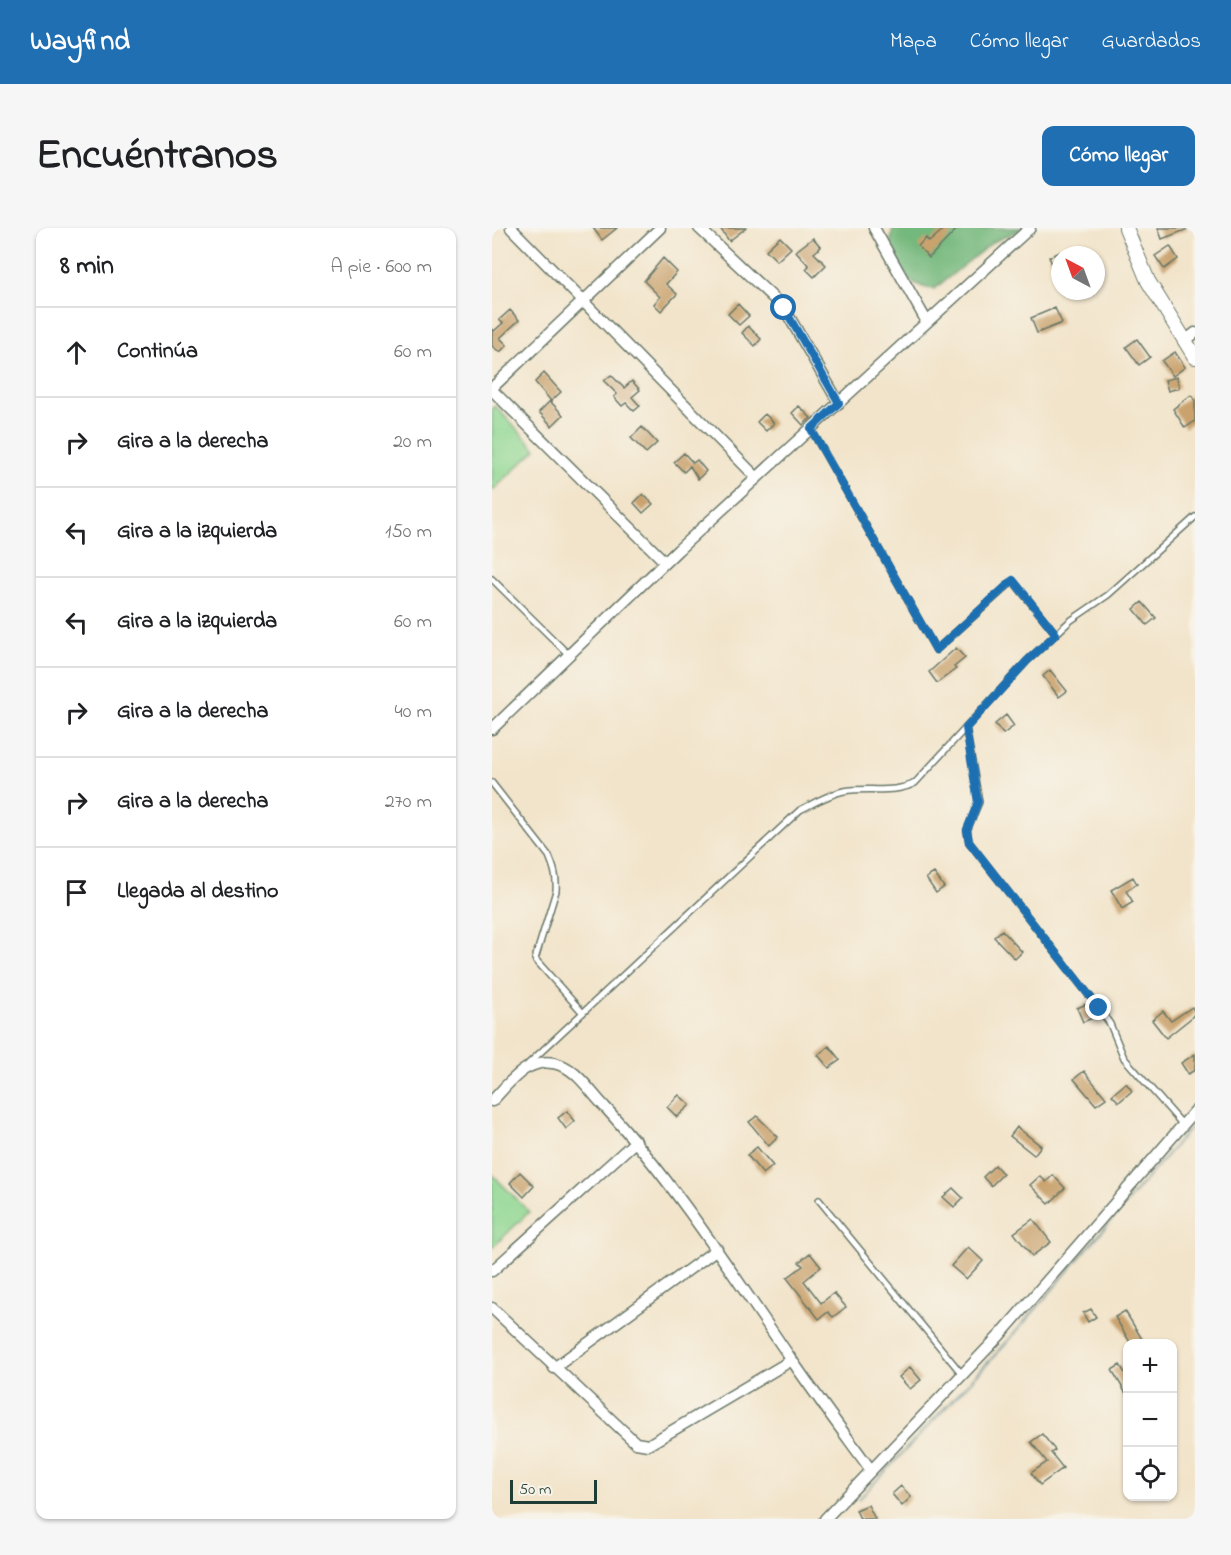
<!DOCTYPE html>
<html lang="es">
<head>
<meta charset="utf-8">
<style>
	body { margin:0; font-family:"Indie Flower",sans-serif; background:#f6f6f6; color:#202124 }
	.controls { position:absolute; right:18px; bottom:18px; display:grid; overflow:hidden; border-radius:12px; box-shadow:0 2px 4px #0004 }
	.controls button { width:54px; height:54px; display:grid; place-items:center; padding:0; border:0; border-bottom:2px solid #e0e0e0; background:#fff; color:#202124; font:30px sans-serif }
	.compass { position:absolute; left:559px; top:18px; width:54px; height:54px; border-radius:50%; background:#fff; box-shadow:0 2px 4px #0004; rotate:319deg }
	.scale { position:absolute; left:18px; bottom:15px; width:87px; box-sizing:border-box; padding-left:6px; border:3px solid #1f3d34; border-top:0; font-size:16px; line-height:21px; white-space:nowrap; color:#1f3d34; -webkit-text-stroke:4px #f7f3e8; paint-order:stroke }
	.stop { position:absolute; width:18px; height:18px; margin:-14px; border:4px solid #1f6fb2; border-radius:50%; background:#fff }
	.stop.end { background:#1f6fb2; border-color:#fff; box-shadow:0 2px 6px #0008 }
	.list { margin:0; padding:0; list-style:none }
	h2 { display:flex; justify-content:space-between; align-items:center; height:78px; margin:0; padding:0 24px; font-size:26px }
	h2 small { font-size:20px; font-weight:400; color:#757577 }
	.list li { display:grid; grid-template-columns:39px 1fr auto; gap:18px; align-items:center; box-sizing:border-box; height:90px; padding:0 24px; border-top:2px solid #e0e0e0 }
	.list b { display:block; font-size:22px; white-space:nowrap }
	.list em { font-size:20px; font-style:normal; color:#757577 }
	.icon { flex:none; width:33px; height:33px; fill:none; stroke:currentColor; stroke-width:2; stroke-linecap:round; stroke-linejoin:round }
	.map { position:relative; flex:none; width:703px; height:1291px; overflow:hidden; border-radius:12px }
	header { display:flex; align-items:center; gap:36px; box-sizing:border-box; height:84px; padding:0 30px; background:#1f6fb2; color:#fff }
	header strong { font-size:28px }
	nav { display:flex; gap:33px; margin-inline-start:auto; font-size:21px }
	.intro { display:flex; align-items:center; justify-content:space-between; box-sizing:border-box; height:144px; padding:0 36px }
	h1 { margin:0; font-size:42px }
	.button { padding:15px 27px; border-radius:12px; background:#1f6fb2; color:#fff; font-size:21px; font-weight:700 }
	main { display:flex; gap:36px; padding:0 36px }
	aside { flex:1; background:#fff; border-radius:12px; box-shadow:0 2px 4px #0004 }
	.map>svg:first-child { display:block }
	.green { fill:#8fd792; stroke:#578a63; stroke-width:1.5 }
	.forest { fill:#73b87c; stroke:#497a58; stroke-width:1.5 }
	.water { fill:#51afcf; stroke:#387682; stroke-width:1.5 }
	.building { fill:#c9a26d }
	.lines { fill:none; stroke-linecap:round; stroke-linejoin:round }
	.service-casing { stroke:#697768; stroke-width:8 }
	.minor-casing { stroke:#697768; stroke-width:13 }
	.tertiary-casing { stroke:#697768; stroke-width:16 }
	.service { stroke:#fff; stroke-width:5 }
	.minor { stroke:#fff; stroke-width:10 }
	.tertiary { stroke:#fff; stroke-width:14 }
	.route { stroke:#1f6fb2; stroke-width:8 }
</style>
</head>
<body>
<header>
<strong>Wayfind</strong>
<nav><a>Mapa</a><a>Cómo llegar</a><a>Guardados</a></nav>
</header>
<div class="intro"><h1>Encuéntranos</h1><a class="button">Cómo llegar</a></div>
<main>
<aside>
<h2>8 min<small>A pie · 600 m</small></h2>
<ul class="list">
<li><svg class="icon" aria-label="ahead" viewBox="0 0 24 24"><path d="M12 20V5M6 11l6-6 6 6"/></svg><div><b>Continúa</b></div><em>60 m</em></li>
<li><svg class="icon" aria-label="right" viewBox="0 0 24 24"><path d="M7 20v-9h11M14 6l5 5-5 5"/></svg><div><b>Gira a la derecha</b></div><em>20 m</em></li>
<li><svg class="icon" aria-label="left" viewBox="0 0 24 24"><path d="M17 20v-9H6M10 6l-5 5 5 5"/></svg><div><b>Gira a la izquierda</b></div><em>150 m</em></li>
<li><svg class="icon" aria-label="left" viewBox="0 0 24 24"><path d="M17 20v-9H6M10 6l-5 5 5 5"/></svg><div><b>Gira a la izquierda</b></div><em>60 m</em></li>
<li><svg class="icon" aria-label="right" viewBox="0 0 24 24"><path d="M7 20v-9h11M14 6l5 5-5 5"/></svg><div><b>Gira a la derecha</b></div><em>40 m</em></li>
<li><svg class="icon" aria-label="right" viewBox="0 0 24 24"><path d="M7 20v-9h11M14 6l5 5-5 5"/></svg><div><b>Gira a la derecha</b></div><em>270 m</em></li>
<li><svg class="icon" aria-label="arrive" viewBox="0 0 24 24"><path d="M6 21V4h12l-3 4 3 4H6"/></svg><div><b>Llegada al destino</b></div></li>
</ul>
</aside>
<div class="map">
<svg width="703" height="1291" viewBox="0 0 703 1291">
	<rect width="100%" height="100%" fill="#f7f3e8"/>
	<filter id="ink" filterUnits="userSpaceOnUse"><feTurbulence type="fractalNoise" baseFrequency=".0167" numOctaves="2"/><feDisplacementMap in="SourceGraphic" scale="12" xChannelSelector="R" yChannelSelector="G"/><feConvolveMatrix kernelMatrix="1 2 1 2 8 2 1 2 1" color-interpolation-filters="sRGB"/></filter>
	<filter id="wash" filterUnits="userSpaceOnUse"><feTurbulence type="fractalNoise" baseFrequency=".008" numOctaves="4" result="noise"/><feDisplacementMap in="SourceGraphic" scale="24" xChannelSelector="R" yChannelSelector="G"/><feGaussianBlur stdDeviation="1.35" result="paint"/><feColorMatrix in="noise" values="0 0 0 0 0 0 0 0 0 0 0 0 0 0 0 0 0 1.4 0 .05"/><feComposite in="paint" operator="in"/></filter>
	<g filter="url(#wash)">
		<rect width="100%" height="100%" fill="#f2e4ca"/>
		<!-- green -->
		<path class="green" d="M3,178l41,43 -44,42v-82z
			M0,946l37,38 -37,36z"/>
		<!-- forest -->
		<path class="forest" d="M401,0h131l-31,14 -59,47c-18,-1 -36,-15 -43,-33 -3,-7 1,-20 2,-28z"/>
		<!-- water -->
		<path class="water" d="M703,894l-189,222 -148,156 148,-157z"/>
		<g id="blocks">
			<!-- building -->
			<path class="building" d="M101,0h24l-15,12z
				M228,0h26l-17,13z
				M453,0h13l-29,30 -11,-12 8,-8 3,4z
				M666,0h30v1l-26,10z
				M288,9l11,11 -14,13 -11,-11z
				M321,10l8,9 -7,6 12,12 -12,12 -8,-8 3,-3 -13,-15z
				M678,18l8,13 -14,10 -9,-13z
				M568,24v29l-11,-24z
				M171,30l14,14 -11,12 11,10 -16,17 -7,-7 6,-7 -16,-16z
				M246,76l11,12 -10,9 -11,-11z
				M563,80l7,15 -25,10 -6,-15z
				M18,82l9,10 -19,18 7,7 -7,7 -8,-6v-17l2,2 9,-8 -4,-3z
				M256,98l13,13 -6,7 -13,-13z
				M645,111l13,18 -11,8 -13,-18z
				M683,124l10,15 -12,9 -11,-15z
				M52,145l17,19 -10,9 -16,-19z
				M119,147l13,13 8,-7 8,9 -8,7 8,9 -6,5 -8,-8 -4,3 -8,-9 3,-3 -13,-13z
				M685,149l2,11 -11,3 -3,-11z
				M699,167l4,5v21l-10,7 -12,-19z
				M58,173l13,14 -11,11 -13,-14z
				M307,178l12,12 -8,7 -11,-12z
				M273,186l9,9 -8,8 -9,-9z
				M150,199l15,16 -11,10 -15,-15z
				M192,225l9,10 4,-3 9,11 -8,8 -8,-13 -6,6 -10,-10z
				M151,266l10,10 -10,9 -9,-10z
				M650,374l14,16 -9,7 -13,-16z
				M464,420l9,10 -11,9 2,2 -19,14 -8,-11z
				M558,442l17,21 -8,6 -16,-21z
				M514,487l8,11 -11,8 -8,-10z
				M442,645l10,14 -8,6 -10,-15z
				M641,649l4,7 -11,7 7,11 -11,7 -11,-19z
				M510,702l20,22 -7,7 -21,-22z
				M597,775l8,13 -14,6 -6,-14z
				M700,779l3,6 -4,5 -25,20 -14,-18 11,-9 8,10z
				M337,818l11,14 -11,8 -11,-13z
				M703,826v16l-7,4 -7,-11z
				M592,843l22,27 -10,7 -22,-26z
				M634,855l6,8 -13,11 -7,-7z
				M187,867l11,10 -13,12 -10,-10z
				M75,883l8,10 -9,8 -8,-11z
				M265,888l21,21 -9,9 -20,-24z
				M525,899l24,19 -7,9 -24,-19z
				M265,919l16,19 -10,8 -16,-19z
				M503,937l8,9 -12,12 -8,-9z
				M28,944l14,14 -10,11 -14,-14z
				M561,947l12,13 -16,16 -19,-19 10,-9 6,6z
				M461,960l10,10 -9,9 -11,-10z
				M541,991l18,23 -19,14 -18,-23z
				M476,1019l15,14 -17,18 -15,-13z
				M318,1025l11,14 -17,14 17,22 13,-10 12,14 -13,10 -5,-5 -9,7 -32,-41 16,-12 -4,-4z
				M599,1081l5,8 -8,5 -5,-9z
				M633,1083l20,33h-14l-16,-27z
				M628,1137l8,13v19l-16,-27z
				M418,1139l11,13 -11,9 -11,-12z
				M550,1206l13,16 -4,3 12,15 -23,17 -9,-12 16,-11 -16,-20z
				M409,1258l10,11 -9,9 -10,-12z
				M376,1277l7,14h-15l-4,-9z"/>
		</g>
	</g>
	<g filter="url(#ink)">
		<use href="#blocks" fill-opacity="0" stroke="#697768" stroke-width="1.5"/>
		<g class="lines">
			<defs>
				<path id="service" d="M319,201l125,221 77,-69 43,53
					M0,351l77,76
					M474,500l13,74 -12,28 2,12 130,166 11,16 14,34 59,67
					M0,555l57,73c5,12 8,21 7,35l-21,68 48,54
					M36,836l272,-254c14,-7 29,-16 44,-19 24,-4 51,3 71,-8l112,-122 43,-40 38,-26 87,-78
					M327,972l143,174"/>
				<path id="minor" d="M19,0l246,250
					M207,0l85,80 55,95
					M382,0l53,94
					M692,114l11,-9
					M0,160l168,-160
					M0,162l173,172
					M0,501l186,-179 352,-322
					M0,873c19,-20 39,-49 71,-35 16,7 30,29 42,41 71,78 127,166 186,252 26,38 53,74 80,111
					M0,1043l144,-130
					M0,1080l144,135 12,2 144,-85
					M62,1140l163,-119
					M333,1291l175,-184 195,-224"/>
				<path id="tertiary" d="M634,0l22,53 47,76"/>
			</defs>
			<!-- service casing -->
			<use href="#service" class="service-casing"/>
			<!-- minor casing -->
			<use href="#minor" class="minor-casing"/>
			<!-- tertiary casing -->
			<use href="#tertiary" class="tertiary-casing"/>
			<!-- service -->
			<use href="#service" class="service"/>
			<!-- minor -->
			<use href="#minor" class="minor"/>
			<!-- tertiary -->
			<use href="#tertiary" class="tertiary"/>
		</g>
	</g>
	<g class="lines" filter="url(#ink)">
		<!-- route -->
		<path class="route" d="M292,80l55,95 -28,26 125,221 77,-70 43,54 -29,27 -61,67 12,74 -11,28 2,12 130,166"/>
	</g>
</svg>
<div class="controls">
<button>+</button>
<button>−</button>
<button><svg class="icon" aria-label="locate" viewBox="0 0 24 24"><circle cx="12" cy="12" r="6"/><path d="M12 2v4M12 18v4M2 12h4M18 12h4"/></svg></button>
</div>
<svg class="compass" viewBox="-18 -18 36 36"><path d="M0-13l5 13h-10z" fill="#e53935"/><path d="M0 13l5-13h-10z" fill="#757577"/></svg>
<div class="scale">50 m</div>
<div class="stop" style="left:292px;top:80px"></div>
<div class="stop end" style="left:607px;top:780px"></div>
</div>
</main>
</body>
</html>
